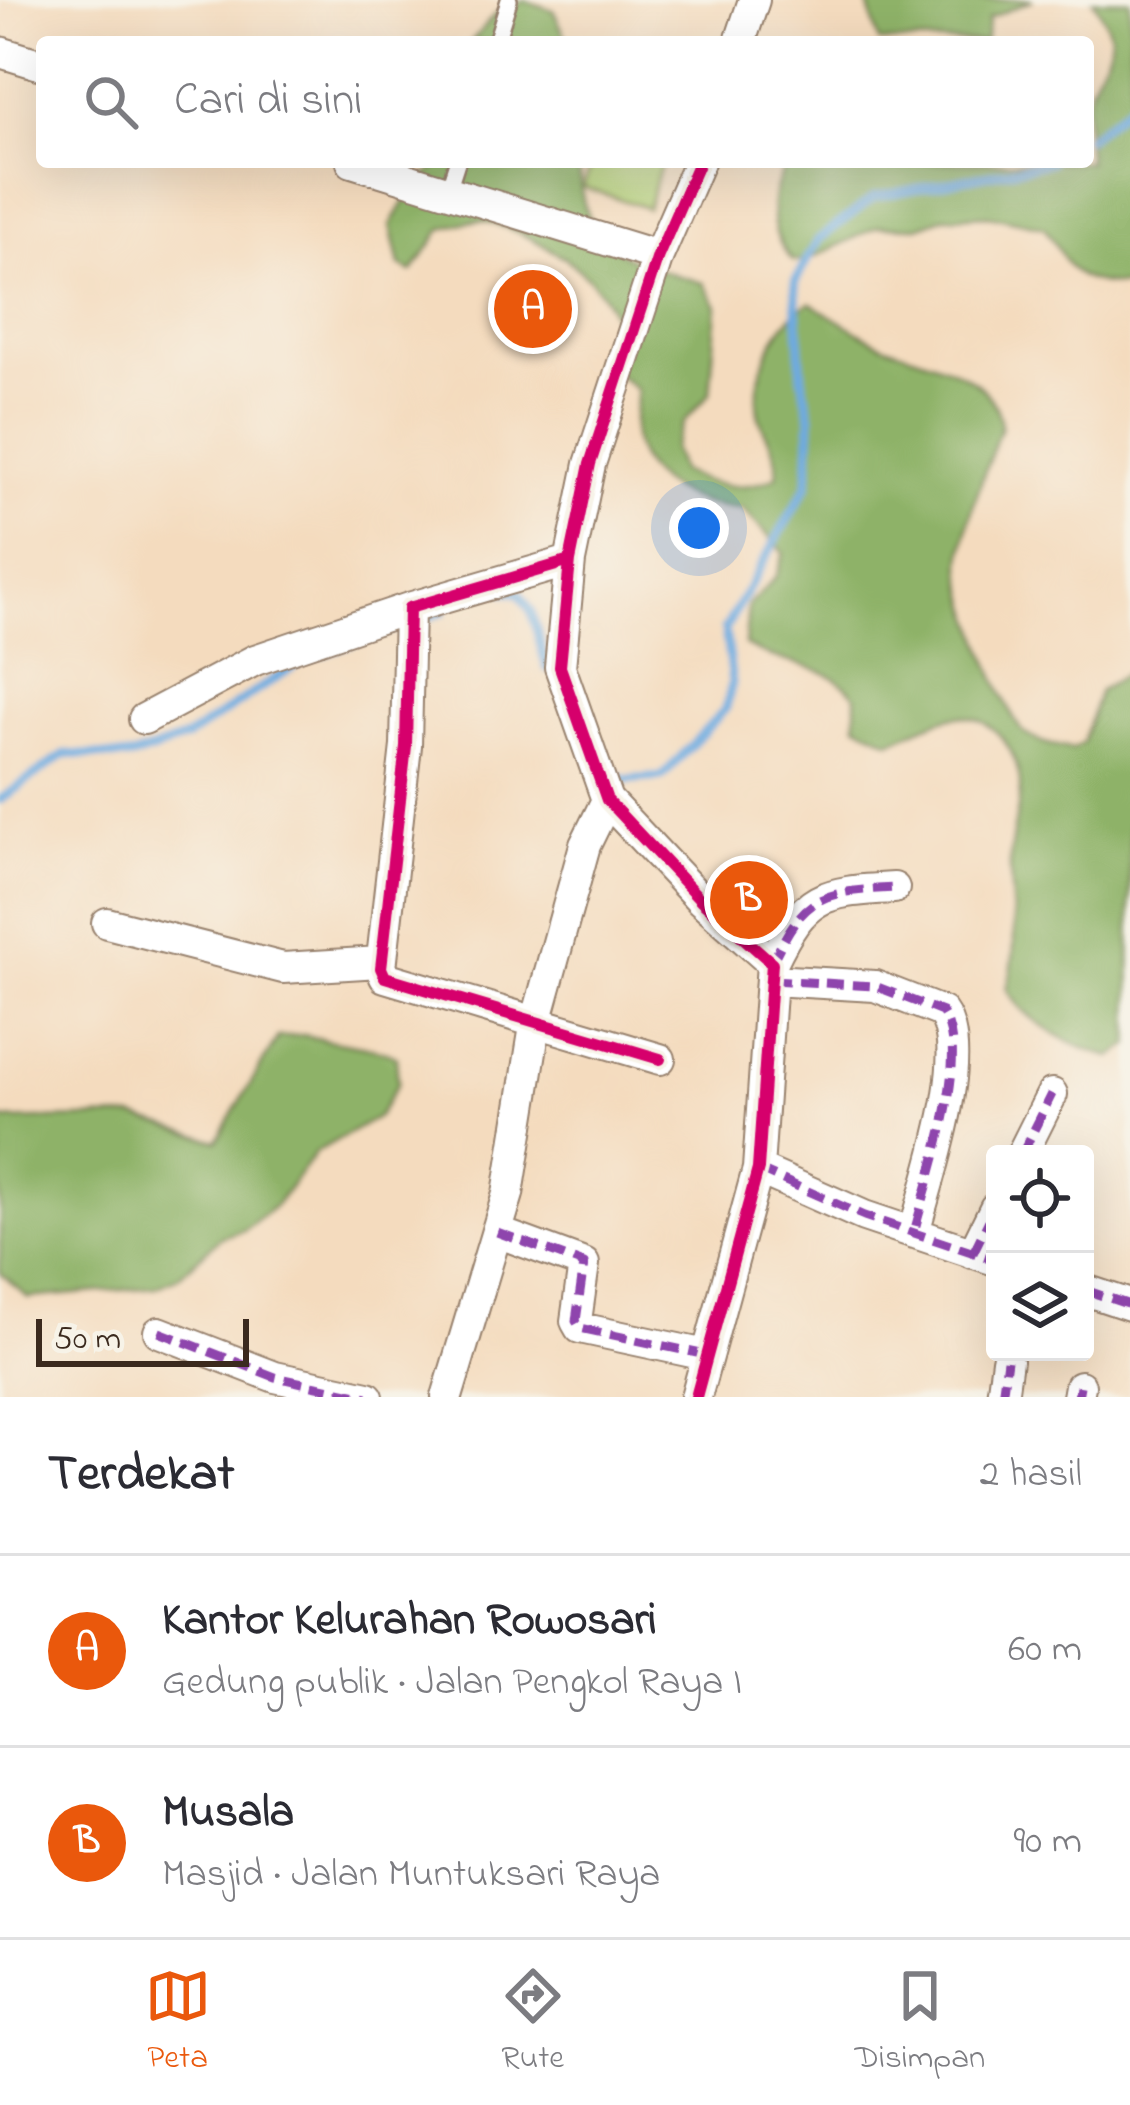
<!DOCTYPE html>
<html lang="id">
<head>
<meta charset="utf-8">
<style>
	body { margin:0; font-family:"Indie Flower",sans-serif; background:#f2f2f3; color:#2b2b33 }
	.controls { position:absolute; right:36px; bottom:36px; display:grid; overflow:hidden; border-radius:12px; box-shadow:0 12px 48px #0002 }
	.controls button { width:108px; height:108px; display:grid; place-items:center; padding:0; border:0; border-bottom:3px solid #e1e1e2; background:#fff; color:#2b2b33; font:60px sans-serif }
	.scale { position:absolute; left:36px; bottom:30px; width:213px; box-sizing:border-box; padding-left:12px; border:6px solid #3b2a1e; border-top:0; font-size:33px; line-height:42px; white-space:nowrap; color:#3b2a1e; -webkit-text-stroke:9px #f7f3e8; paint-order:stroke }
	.you { position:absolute; left:699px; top:528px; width:42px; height:42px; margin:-30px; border:9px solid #fff; border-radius:50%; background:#1a73e8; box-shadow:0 0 0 18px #1a73e833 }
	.badge { display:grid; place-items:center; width:78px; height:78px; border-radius:50%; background:#ea580c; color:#fff; font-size:39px; font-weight:700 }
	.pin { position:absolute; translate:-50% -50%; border:6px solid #fff; box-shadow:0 3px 12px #0006 }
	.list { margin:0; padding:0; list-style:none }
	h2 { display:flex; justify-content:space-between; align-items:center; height:156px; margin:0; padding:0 48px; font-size:51px }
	h2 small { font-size:39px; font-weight:400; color:#7c7c81 }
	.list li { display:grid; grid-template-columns:78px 1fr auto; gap:36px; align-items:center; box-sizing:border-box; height:192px; padding:0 48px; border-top:3px solid #e1e1e2 }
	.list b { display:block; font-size:45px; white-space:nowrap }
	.list p { margin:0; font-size:39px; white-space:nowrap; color:#7c7c81 }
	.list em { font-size:39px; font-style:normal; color:#7c7c81 }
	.icon { flex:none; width:66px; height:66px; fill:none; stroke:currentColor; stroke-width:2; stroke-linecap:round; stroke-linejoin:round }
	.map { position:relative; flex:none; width:1130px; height:1397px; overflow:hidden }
	.search { position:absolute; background:#fff; box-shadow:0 12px 48px #0002; left:36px; right:36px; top:36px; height:132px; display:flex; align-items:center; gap:30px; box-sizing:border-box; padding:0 42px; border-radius:12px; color:#7c7c81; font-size:45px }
	.sheet { height:540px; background:#fff }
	nav { display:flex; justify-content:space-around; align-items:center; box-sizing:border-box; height:168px; border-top:3px solid #e1e1e2; background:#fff; font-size:33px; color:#7c7c81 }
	nav a { display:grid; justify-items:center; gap:6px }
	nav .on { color:#ea580c }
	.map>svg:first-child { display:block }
	.green { fill:#b3d077; stroke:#777d4a; stroke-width:3 }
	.forest { fill:#8eb268; stroke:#646e43; stroke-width:3 }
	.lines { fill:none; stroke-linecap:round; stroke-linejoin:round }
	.stream { stroke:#6eaadf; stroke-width:9 }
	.service-casing { stroke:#98826e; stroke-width:20 }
	.minor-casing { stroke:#98826e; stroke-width:34 }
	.service { stroke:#fff; stroke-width:15 }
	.minor { stroke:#fff; stroke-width:30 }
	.quiet { stroke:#8e44ad; stroke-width:9; stroke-dasharray:18 9; stroke-linecap:butt }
	.cycleway-casing { stroke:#f7f3e8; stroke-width:20 }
	.cycleway { stroke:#d6006c; stroke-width:12 }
</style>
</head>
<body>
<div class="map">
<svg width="1130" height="1397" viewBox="0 0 1130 1397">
	<rect width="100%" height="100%" fill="#f7f3e8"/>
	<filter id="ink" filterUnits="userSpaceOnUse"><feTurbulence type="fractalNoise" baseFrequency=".00833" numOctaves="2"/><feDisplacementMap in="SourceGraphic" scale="24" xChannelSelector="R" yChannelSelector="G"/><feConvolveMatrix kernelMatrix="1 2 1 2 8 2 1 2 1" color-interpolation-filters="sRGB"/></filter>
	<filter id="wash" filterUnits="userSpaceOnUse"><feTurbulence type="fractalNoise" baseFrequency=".004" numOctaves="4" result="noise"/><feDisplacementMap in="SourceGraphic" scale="48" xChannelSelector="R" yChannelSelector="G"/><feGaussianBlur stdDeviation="2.7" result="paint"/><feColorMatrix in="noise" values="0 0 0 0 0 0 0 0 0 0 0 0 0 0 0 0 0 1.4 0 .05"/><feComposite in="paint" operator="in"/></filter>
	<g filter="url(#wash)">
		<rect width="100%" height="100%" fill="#f4dbbe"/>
		<!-- green -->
		<path class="green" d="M592,162h70l-15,46 -64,-21z"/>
		<!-- forest -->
		<path class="forest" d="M524,0l29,10 15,32h-97l24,-28z
			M867,0h166l-44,18 -4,24h-106z
			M1093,0h37v286c-64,-3 -55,-14 -86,-59l-56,-12 -43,2 -27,10 -39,-1 -73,35h-13c-26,-27 -27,-71 -3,-99h298c0,-20 -5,-48 0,-67 13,-43 40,-44 5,-95z
			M441,162h138c1,90 50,100 125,121l13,23 -7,87 -27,30 -10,25 7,23c32,15 65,22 97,5 2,-33 -13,-36 -19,-64 -6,-36 19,-94 52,-109 21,12 43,27 65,38 42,20 120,27 126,85 -15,44 -35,89 -39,136 -3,26 41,146 59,167 12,14 35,17 52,20l10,-7 16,-51 31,-20v374l-18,12c-36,-8 -87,-35 -105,-68 14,-49 3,-80 3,-128 0,-25 10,-50 10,-74 0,-35 -30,-78 -69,-70 -20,4 -42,17 -61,24l-34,-17v-28c-31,-36 -69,-27 -111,-51l3,-39 28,-29 8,-25 -42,-43c-41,-3 -101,-22 -108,-70 -2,-15 2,-34 3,-49l-34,-27c50,-62 -64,-130 -116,-141 -14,-4 -31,4 -45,7l-30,43 -12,-6 -9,-41 20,-34z
			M304,1035c25,8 76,10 92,22l2,26 -20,34 -62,35 -40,53 -32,25 -23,7 -43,40 -22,10 -128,11 -28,-26v-152l133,-3 84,24 61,-104z"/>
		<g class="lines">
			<!-- stream -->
			<path class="stream" d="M1088,138l42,-34
				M503,591l16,2 12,18 16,57
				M606,770l20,10 36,-3 64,-69 6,-25 -7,-54 83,-145 3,-67 -9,-39 -7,-96 23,-42 56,-43 176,-35
				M0,800l65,-46 67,3 54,-19 117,-78 140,-48"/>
		</g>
	</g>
	<g filter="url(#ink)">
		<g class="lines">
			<defs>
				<path id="service" d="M496,42l13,-42
					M447,193l10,-31"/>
				<path id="minor" d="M740,42l14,-42
					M0,52l42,13
					M352,162l306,94
					M570,561l-161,47 -3,138 -25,222 4,9 275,82
					M144,719l111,-59 154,-52
					M107,923l176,45 97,-6
					M772,963c33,-69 49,-71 122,-75
					M771,980l104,6 67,26c31,42 -16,172 -28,221
					M1022,1154l30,-60
					M758,1169l106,47 131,44
					M497,1232l87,32 -8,57 4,7 126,27
					M973,1253l22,-45
					M1085,1290l45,15
					M159,1332l116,45 93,20
					M447,1397l61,-203 27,-168 50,-181 22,-45
					M696,1397l62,-228 14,-206 -71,-63 -94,-100 -47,-133 10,-106 20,-97 68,-208 41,-94
					M1002,1397l5,-37
					M1078,1397l2,-11"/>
			</defs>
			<!-- service casing -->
			<use href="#service" class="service-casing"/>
			<!-- minor casing -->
			<use href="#minor" class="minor-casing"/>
			<!-- service -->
			<use href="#service" class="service"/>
			<!-- minor -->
			<use href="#minor" class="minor"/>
			<!-- quiet -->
			<path class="quiet" d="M772,963c33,-69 49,-71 122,-75
				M771,980l104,6 67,26c31,42 -16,172 -28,221
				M1022,1154l30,-60
				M758,1169l106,47 131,44
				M497,1232l87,32 -8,57 4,7 126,27
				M973,1253l22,-45
				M1085,1290l45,15
				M159,1332l116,45 93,20
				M1002,1397l5,-37
				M1078,1397l2,-11"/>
			<defs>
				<path id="cycleway" d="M570,561l-161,47 -3,138 -25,222 4,9 275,82
					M696,1397l62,-228 14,-206 -71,-63 -94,-100 -47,-133 10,-106 20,-97 68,-208 41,-94"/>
			</defs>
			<!-- cycleway casing -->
			<use href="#cycleway" class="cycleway-casing"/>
			<!-- cycleway -->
			<use href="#cycleway" class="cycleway"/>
		</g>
	</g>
</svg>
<div class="controls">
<button><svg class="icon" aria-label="locate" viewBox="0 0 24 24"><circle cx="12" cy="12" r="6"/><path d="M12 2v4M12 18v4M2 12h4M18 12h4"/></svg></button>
<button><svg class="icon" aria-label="layers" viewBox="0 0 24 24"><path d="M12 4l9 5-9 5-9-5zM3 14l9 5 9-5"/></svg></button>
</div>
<div class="scale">50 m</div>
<div class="you"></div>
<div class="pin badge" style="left:533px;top:309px">A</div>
<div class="pin badge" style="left:749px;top:900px">B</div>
<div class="search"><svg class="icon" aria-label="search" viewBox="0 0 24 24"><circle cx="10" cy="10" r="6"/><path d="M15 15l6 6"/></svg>Cari di sini</div>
</div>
<section class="sheet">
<h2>Terdekat<small>2 hasil</small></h2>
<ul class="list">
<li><span class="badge">A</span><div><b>Kantor Kelurahan Rowosari</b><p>Gedung publik · Jalan Pengkol Raya I</p></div><em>60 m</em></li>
<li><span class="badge">B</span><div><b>Musala</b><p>Masjid · Jalan Muntuksari Raya</p></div><em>90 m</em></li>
</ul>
</section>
<nav>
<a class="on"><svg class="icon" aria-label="map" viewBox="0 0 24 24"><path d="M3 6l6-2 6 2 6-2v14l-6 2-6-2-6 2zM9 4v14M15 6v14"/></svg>Peta</a>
<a><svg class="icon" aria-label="directions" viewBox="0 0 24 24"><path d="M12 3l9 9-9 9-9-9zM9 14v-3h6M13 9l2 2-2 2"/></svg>Rute</a>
<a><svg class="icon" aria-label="saved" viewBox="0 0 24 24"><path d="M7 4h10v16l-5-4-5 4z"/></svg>Disimpan</a>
</nav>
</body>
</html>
